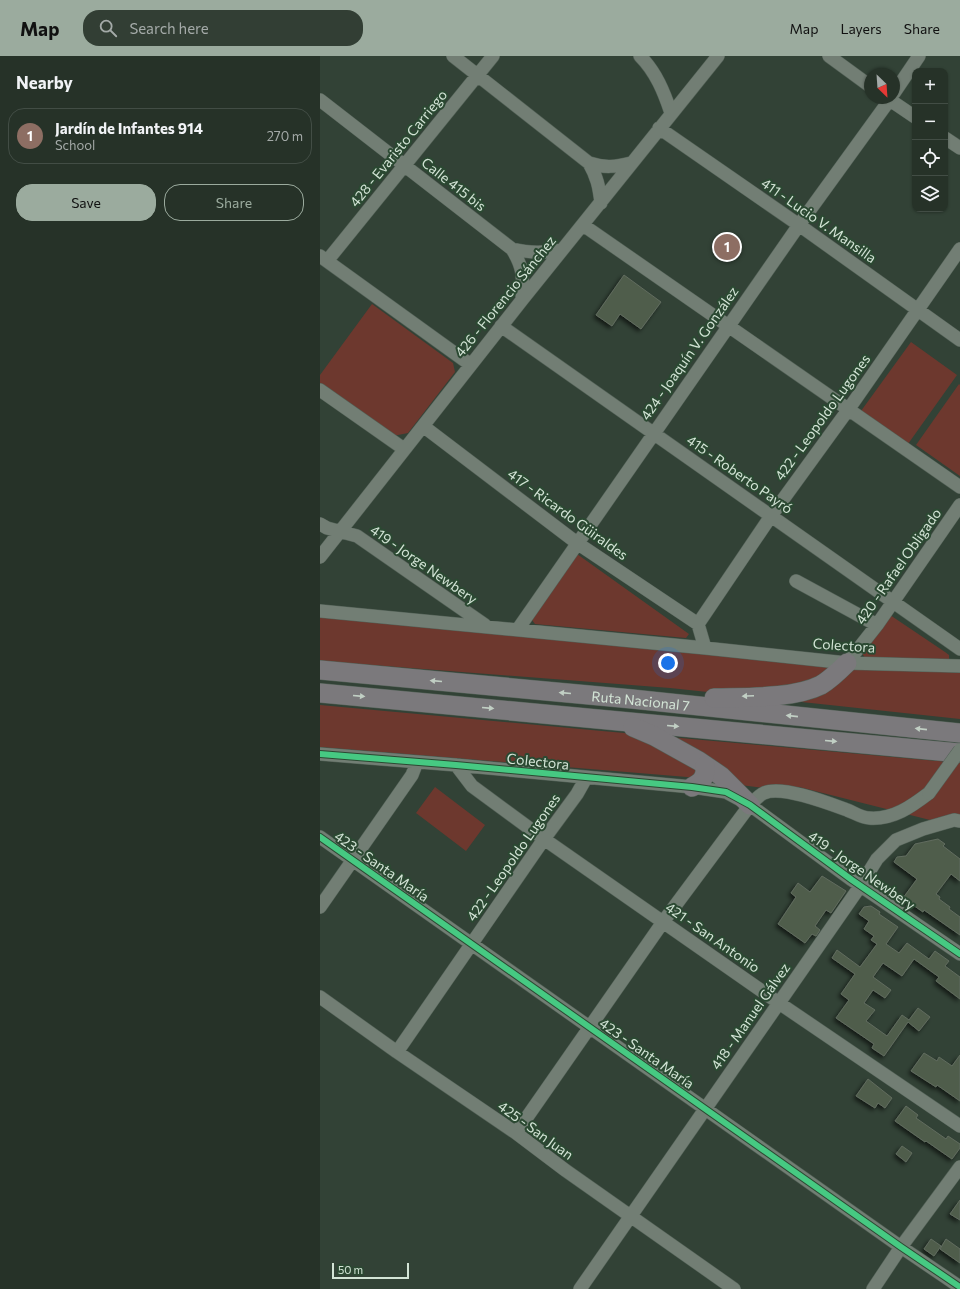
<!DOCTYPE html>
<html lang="en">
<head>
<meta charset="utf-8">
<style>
	body { margin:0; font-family:Commissioner,sans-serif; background:#323e34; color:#f1f3f6 }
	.controls { position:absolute; right:12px; top:12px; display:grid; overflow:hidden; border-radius:8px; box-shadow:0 1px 3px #0004 }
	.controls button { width:36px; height:36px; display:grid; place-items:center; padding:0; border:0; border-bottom:1px solid #424d45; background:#263228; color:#f1f3f6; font:20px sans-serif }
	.compass { position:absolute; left:544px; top:12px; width:36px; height:36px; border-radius:50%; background:#263228; box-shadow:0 1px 3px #0004; rotate:155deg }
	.scale { position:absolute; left:12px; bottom:10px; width:77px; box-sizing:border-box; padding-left:4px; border:2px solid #d3e4d6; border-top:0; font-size:11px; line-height:14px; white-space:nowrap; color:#d3e4d6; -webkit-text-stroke:3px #2b4932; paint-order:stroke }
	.you { position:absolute; left:348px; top:607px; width:14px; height:14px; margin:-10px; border:3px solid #fff; border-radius:50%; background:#1a73e8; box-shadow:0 0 0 6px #1a73e833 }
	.badge { display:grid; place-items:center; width:26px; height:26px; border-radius:50%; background:#9bab9e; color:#fff; font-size:13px; font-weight:700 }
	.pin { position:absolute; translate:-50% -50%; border:2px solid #fff; box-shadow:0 1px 4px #0006 }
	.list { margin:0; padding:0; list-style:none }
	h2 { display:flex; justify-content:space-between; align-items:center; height:52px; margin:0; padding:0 16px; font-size:17px }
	h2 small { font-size:13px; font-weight:400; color:#a4aaa8 }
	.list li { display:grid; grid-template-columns:26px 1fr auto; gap:12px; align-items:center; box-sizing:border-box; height:56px; margin:0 8px 8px; padding:0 8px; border:1px solid #424d45; border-radius:16px }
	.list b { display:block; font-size:15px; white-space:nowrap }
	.list p { margin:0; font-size:13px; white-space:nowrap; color:#a4aaa8 }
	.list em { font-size:13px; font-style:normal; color:#a4aaa8 }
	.actions { display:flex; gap:8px; padding:12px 16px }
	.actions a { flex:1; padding:9px 0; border:1px solid #9bab9e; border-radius:16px; text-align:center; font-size:14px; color:#9bab9e }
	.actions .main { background:#9bab9e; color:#111 }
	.icon { flex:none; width:22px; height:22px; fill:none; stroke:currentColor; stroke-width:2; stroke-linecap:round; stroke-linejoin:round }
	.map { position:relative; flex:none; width:640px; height:1233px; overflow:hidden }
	header { display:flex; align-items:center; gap:24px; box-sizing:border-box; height:56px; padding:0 20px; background:#9bab9e; color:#111 }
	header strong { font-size:19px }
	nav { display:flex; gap:22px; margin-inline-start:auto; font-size:14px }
	.search { width:280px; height:36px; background:#323e34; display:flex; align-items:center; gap:10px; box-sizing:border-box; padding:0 14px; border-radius:16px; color:#a4aaa8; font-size:15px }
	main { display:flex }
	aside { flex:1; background:#263228 }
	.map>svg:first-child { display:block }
	.green { fill:#6d382e }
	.building { fill:#4f5d4b; stroke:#616c5f; filter:url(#shadow) }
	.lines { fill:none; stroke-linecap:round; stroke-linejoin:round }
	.minor-casing { stroke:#526056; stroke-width:14 }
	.highway-casing { stroke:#526056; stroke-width:20 }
	.minor { stroke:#727e74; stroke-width:13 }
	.highway { stroke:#7b797c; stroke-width:19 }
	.minor-bridge-casing { stroke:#526056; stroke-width:14; stroke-linecap:butt }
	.minor-bridge { stroke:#727e74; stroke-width:13 }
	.cycleway-casing { stroke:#2b4932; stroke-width:8 }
	.cycleway { stroke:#46c982; stroke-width:6 }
	.oneway { fill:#c1cfc4 }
	.labels { text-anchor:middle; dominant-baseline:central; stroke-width:4; stroke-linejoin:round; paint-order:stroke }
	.street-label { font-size:14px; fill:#d3e4d6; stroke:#2b4932 }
</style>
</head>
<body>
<header>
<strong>Map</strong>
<div class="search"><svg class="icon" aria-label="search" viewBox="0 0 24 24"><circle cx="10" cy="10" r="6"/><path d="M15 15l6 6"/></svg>Search here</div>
<nav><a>Map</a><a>Layers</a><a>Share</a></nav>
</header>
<main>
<aside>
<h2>Nearby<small></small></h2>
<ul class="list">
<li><span class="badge" style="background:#8d6e63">1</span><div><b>Jardín de Infantes 914</b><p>School</p></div><em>270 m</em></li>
</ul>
<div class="actions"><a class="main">Save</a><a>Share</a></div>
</aside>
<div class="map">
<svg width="640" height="1233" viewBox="0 0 640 1233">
	<defs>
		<filter id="shadow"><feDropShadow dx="-2.5" dy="2.5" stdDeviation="2" flood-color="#0009"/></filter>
	</defs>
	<rect width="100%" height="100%" fill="#324236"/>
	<!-- green -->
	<path class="green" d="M52,248l81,59 2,9 -47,61 -15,3 -73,-52v-9z
		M591,286l46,33 -49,69 -47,-33z
		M639,328l1,1v91l-44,-31z
		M257,498l112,80 -3,4 -151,-14 -3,-4z
		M0,556l640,61v46l-290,-31 -350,-27z
		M570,559l55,37 4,3v5l-84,-2 -3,-5z
		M0,649l282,26 358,32v53l-30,4 -131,-33 -35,1 -64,-8 -13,-3 -367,-30z
		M115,731l50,38 -19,26 -50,-38z"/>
	<!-- building -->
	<path class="building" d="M304,219l37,27 -20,27 -21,-15 -8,12 -16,-11z
		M618,783l7,5 -2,2 17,13v22l-9,-7 -15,20 4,3 -1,2 11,8 -1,2 11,8v18l-36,-25 -1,2 -20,-14 14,-19 -23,-17 3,-5 9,-1 9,-12z
		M502,820l24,15 -15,22 -5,-3 -11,16 5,4 -4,6 -4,-2 -7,9 -27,-19 18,-27 -5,-4 7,-10 12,9z
		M551,850l9,6 -1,2 19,13 -12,17 13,9 8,-10 22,16 6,-8 14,10 -4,5 15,11v22l-24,-18 3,-4 -25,-18 -12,17 -19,-13 -10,14 18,13 -6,8 -12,-8 -9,13 11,7 -9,11 21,15 15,-21 7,5 9,-12 12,9 -11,14 -11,-9 -24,34 -12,-8 2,-4 -38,-26 13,-18 -8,-6 14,-20 -23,-16 5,-8 23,17 17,-23 -6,-4 3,-4 -10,-7 5,-8 -10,-7 5,-7z
		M604,997l13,8 2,-4 13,9 8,-11v46l-23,-16 -1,2 -25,-16z
		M548,1023l24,19 -7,10 -7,-5 -3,5 -19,-12z
		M586,1050l12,9 -2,3 30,21 2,-3 12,8v4l-8,11 -26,-18 -1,1 -30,-21z
		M582,1090l10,7 -6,9 -10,-8z
		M640,1144v20l-10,-6z
		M611,1183l10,7 -7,10 -10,-7z
		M626,1183l14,10v14l-20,-14z"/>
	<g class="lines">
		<defs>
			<path id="minor" d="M133,0l136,107c8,14 10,23 12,40
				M320,0c16,16 24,36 31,57
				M509,0l41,30
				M574,37l25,-37
				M567,42l28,19
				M0,44l192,149c12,19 11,28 10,51
				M339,72l140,97 161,115
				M625,82l15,10
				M269,107c15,5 27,4 42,0
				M263,169l377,262
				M192,193c19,4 30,4 50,1
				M0,200l151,109
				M7,205l166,-205
				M181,270l459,323
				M0,334l84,59
				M103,370l154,117 121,81
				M0,468l7,4 30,8 128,89
				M0,501l202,-257 196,-244
				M476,525l81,44
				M0,555l385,37 142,15 113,3
				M198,573l281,-404 92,-127
				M385,592l-7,-24 73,-108 77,-106 112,-161
				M527,607l30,-38 83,-120
				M0,698l136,11 236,22 34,5 24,13 102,75 108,74
				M136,709l16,21 72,53 235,164 181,123
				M0,781l581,410 59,40
				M0,851l92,-132 5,-13
				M0,941l77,55 119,81 49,37 169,119
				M77,996l147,-213 33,-45 9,-16
				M196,1077l147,-211 87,-117c4,-4 9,-10 14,-12 18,-8 64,10 83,17 6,2 15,8 22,8 24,2 43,-12 60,-25
				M260,1233l281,-404 16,-26 19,-19 27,-11 31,-9 6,1
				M553,1233l28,-42 59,-80"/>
			<g id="highway">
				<path id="s1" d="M0,614l312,29 328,34"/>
				<path d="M0,637l640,60"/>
				<path d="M394,642c32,-1 79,1 107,-13 10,-6 18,-14 26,-22"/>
				<path d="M313,671l21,9 45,25 22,15 29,29"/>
				<path d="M372,731c10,-5 14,-10 13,-21"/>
			</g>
		</defs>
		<!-- minor casing -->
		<use href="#minor" class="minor-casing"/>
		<!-- highway casing -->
		<use href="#highway" class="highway-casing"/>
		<!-- minor -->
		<use href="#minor" class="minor"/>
		<!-- highway -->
		<use href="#highway" class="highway"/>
		<defs>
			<path id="minor-bridge" d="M609,737l31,-43"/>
		</defs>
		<!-- minor-bridge casing -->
		<use href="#minor-bridge" class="minor-bridge-casing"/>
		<!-- minor-bridge -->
		<use href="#minor-bridge" class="minor-bridge"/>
		<defs>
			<path id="cycleway" d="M0,698l136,11 236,22 34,5 24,13 102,75 108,74
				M0,781l581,410 59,40"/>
		</defs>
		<!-- cycleway casing -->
		<use href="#cycleway" class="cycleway-casing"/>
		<!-- cycleway -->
		<use href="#cycleway" class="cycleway"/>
	</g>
	<!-- one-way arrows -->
	<defs><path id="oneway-solid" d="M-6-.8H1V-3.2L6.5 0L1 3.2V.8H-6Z"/></defs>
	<g class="oneway">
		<use href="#oneway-solid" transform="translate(116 625) rotate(-175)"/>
		<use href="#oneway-solid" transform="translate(245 637) rotate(-175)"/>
		<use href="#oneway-solid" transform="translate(39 640) rotate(5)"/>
		<use href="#oneway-solid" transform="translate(428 640) rotate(177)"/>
		<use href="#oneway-solid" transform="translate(168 652) rotate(5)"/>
		<use href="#oneway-solid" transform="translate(472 660) rotate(-174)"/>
		<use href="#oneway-solid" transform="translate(353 670) rotate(5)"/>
		<use href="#oneway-solid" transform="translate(601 673) rotate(-174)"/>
		<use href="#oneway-solid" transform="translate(511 685) rotate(5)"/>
	</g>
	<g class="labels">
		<!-- street labels -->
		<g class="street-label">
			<text transform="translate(78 92) rotate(-51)">428 - Evaristo Carriego</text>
			<text transform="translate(134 128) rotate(38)">Calle 415 bis</text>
			<text transform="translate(499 164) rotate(35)">411 - Lucio V. Mansilla</text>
			<text transform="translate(185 240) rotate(-51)">426 - Florencio Sánchez</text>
			<text transform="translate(369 297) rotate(-55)">424 - Joaquín V. González</text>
			<text transform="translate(502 361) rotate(-54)">422 - Leopoldo Lugones</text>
			<text transform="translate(420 418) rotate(35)">415 - Roberto Payró</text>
			<text transform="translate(248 458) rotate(36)">417 - Ricardo Güiraldes</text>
			<text transform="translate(104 508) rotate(35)">419 - Jorge Newbery</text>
			<text transform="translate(578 510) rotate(-55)">420 - Rafael Obligado</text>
			<text transform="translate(524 589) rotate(4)">Colectora</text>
			<text stroke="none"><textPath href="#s1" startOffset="322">Ruta Nacional 7</textPath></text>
			<text transform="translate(218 705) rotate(6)">Colectora</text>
			<text transform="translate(193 801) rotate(-55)">422 - Leopoldo Lugones</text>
			<text transform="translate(62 810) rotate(35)">423 - Santa María</text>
			<text transform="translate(542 814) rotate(35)">419 - Jorge Newbery</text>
			<text transform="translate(393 881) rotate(35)">421 - San Antonio</text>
			<text transform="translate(430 960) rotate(-55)">418 - Manuel Gálvez</text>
			<text transform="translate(327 997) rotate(35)">423 - Santa María</text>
			<text transform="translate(216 1074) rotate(36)">425 - San Juan</text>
		</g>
	</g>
</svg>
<div class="controls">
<button>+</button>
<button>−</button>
<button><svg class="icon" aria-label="locate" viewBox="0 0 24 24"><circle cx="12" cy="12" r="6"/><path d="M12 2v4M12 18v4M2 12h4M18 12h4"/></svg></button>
<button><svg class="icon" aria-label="layers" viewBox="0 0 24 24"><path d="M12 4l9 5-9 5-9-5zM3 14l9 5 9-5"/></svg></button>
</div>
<svg class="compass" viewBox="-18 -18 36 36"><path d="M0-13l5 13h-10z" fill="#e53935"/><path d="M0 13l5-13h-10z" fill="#a4aaa8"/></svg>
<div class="scale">50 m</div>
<div class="you"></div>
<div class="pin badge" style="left:407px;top:191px;background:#8d6e63">1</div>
</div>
</main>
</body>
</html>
